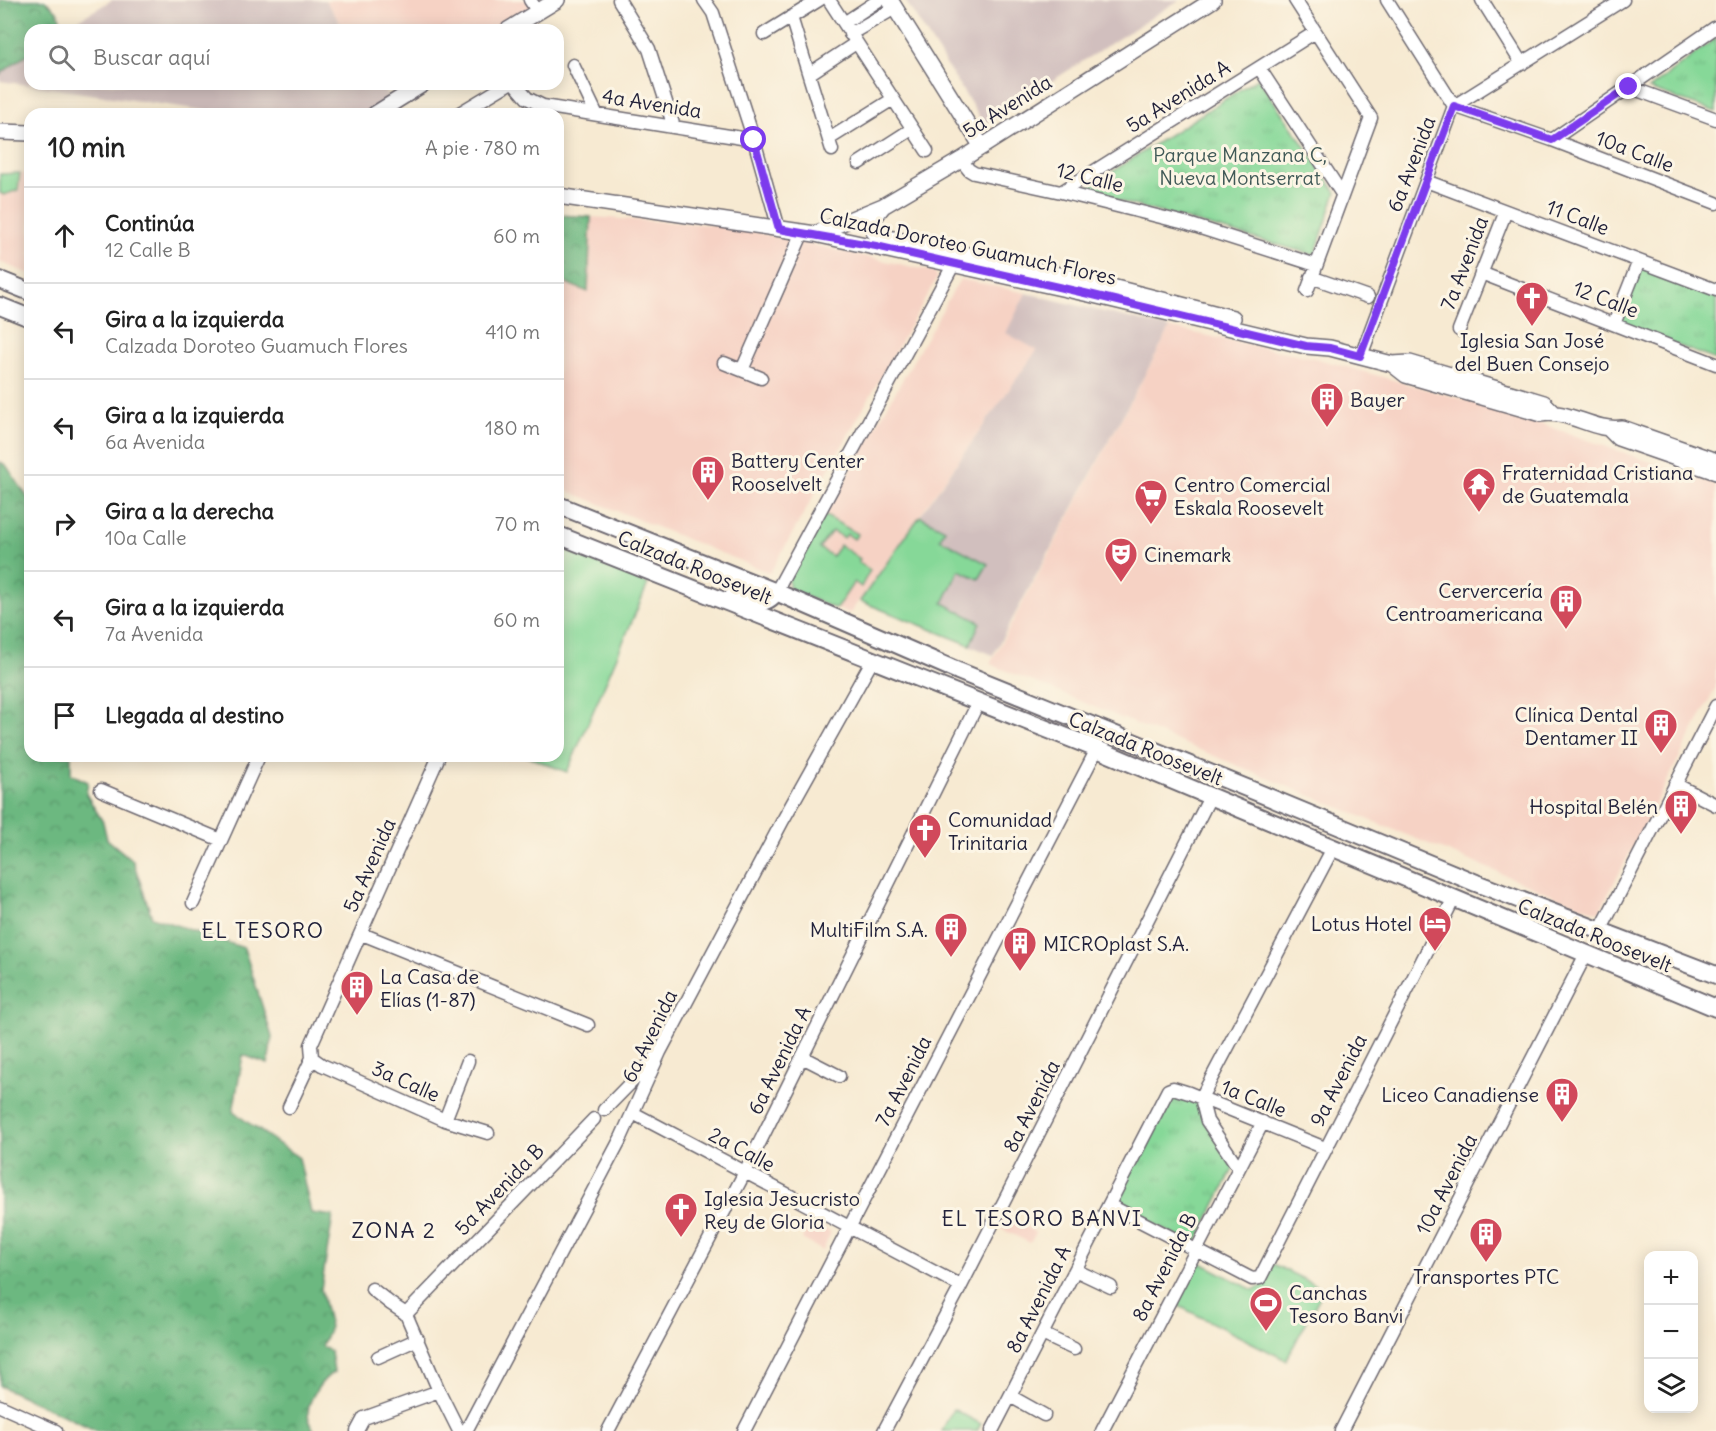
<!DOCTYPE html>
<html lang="es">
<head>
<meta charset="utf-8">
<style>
	body { margin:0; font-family:Delius,sans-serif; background:#f6f6f6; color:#222 }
	.controls { position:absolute; right:18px; bottom:18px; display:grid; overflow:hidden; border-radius:12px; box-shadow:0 3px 15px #0003 }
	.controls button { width:54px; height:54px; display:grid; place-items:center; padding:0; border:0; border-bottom:2px solid #e0e0e0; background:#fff; color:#222; font:30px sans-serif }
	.stop { position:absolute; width:18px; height:18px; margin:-14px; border:4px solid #7c3aed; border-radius:50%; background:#fff }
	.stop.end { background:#7c3aed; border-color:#fff; box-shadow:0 2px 6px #0008 }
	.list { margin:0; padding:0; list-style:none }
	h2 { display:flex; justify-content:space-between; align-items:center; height:78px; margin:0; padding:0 24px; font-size:26px }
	h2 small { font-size:20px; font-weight:400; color:#767676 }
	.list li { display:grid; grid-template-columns:39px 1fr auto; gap:18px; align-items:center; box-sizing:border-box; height:96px; padding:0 24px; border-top:2px solid #e0e0e0 }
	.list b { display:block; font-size:22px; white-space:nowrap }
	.list p { margin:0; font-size:20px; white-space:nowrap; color:#767676 }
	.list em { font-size:20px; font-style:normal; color:#767676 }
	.icon { flex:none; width:33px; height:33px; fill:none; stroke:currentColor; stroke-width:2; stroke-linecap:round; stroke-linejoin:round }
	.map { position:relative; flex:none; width:1716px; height:1431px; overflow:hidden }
	.search { position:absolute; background:#fff; box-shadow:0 3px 15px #0003; left:24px; top:24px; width:540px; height:66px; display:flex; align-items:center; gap:15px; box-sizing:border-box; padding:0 21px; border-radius:18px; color:#767676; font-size:22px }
	.panel { position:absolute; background:#fff; box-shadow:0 3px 15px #0003; left:24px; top:108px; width:540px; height:654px; border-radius:18px }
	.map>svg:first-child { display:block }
	.built { fill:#f6d2c4 }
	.industrial { fill:#d1bfbe }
	.green { fill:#86d898; stroke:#547d6a; stroke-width:1.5 }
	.forest { fill:url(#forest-crowns); stroke:#476d5e; stroke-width:1.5 }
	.park { fill:url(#park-tufts); stroke:#547d6a; stroke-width:1.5 }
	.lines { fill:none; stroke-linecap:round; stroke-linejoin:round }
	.minor-casing { stroke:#6d6870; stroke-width:15 }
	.major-casing { stroke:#6d6870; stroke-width:18 }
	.highway-casing { stroke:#6d6870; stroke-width:20 }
	.minor { stroke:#fff; stroke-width:12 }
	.major { stroke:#fff; stroke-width:15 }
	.highway { stroke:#fff; stroke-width:16 }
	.route { stroke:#7c3aed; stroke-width:8 }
	.labels { text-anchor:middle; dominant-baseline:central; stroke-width:6; stroke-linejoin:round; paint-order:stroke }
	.street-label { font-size:20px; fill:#22223b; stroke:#fcf5e5 }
	.park-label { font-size:20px; fill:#405957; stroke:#fcf5e5 }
	.poi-label { font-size:20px; fill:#22223b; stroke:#fcf5e5; text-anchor:start }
	.neighbourhood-label { font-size:21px; letter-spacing:1.5px; fill:#22223b; stroke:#fcf5e5 }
	.quarter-label { font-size:22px; letter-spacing:1.5px; fill:#22223b; stroke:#fcf5e5 }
</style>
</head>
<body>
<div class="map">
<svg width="1716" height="1431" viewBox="0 0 1716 1431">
	<defs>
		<pattern id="forest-crowns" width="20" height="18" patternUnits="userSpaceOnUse" patternTransform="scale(1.5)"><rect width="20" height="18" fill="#6cb880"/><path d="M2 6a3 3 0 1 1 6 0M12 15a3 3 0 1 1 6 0" fill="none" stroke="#58956a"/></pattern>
		<pattern id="park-tufts" width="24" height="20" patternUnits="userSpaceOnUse" patternTransform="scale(1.5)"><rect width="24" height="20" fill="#86d898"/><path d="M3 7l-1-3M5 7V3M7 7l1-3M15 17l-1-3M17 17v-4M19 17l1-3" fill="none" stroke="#73b984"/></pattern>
	</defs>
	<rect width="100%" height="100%" fill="#fcf5e5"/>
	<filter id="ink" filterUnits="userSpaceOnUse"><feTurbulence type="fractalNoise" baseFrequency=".0167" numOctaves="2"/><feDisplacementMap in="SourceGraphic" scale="12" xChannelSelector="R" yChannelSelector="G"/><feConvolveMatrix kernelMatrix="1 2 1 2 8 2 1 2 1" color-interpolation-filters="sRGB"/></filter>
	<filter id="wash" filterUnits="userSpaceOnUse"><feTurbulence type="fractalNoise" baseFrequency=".008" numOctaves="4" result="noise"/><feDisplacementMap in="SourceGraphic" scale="24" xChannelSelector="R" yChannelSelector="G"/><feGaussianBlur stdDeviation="1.35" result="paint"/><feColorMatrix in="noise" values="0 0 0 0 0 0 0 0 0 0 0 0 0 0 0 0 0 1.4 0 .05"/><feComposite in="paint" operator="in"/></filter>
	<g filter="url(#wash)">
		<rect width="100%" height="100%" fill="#f7ead2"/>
		<!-- built -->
		<path class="built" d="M325,0h224l-44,30h-160z
			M20,173l10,1v100l-30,-12v-69l5,2 13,-5z
			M591,217l137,9 207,46 2,6 -167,295 -212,-86v-207l30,11z
			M960,279l66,14 -19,40 31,16 -188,264 -14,-4 -46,-19 -2,-10z
			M1170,328l144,30 191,53 211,74v202l-117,225 -41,-15 -568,-233z
			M1003,1214l33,19 -6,10 -32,-16z
			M812,1222l19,10 -8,19 -21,-12z"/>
		<!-- industrial -->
		<path class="industrial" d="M112,0h213l20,30h-284z
			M905,0h274l-195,124z
			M30,52v32h350l13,19 -23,11h-161v-3l-209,-30v-7z
			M1026,293l144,35 -177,327 -133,-54 177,-251 -31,-17z"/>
		<!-- green -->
		<path class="green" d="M20,173l-2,17 -14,5 -4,-2v-19z
			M824,515l34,19 -4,5 -7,-5 -3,4 -12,-7 -13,17 13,8 8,-11 20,14 -2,3 12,8 -9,17 -7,-5 -18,27 -46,-19 -2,-10z
			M920,516l25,13 -5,10 48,25 -9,15 -20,-9 -16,33 37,19 -10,23 -110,-44z
			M558,546l90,38 -81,188 -41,-16h32z
			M1199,1262l54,28 8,-3 12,-23 51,25 -38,71 -111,-56z
			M953,1409l28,15 -4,7h-35z"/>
		<!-- forest -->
		<path class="forest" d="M0,0h45l12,11 7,18 -34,1v22l-30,22z
			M558,215l33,2 -3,75 -30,-12z
			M0,462l6,3 24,36v255h41v18l17,8 -2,12 17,28 4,17 26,22 19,56 92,31 28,89 -4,27 -25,-9 -10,57 66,46 12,55 22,3 -12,73 9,38 -8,19 9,6 3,20c-12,7 -25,26 -26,40 -1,6 4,14 6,19h-217l-97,-45z"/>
		<!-- park -->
		<path class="park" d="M1716,38v74l-67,-23z
			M1258,78l78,114 -21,63 -233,-64z
			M1641,264l75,29v67l-98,-37z
			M1171,1091l27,9 36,67 -39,78 -82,-41z"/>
	</g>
	<g filter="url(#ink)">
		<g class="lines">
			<defs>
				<path id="minor" d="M530,0l8,12
					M619,0l30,49 25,78
					M704,0l9,13 41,127 25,89
					M829,0l98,151
					M1295,0l76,118 -64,173
					M1387,0l67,106 98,34 164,63
					M1482,0l40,64
					M791,17l41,133
					M844,23l35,-23
					M764,34l55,-34
					M850,34l45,-26
					M573,65l23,48
					M1260,69l82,125
					M809,74l47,-31
					M515,84l12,14 16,8 211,34
					M1629,87l87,32
					M458,114l50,-30
					M829,139l64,-40
					M1552,140l164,-113
					M961,160l8,10 5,3 87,19 124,31 131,42
					M859,163l53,-34
					M1426,181l290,109
					M1061,192l253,-159
					M1481,273l235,91
					M1311,277l57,20
					M1614,324l25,-63
					M1459,330l47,-119
					M1361,356l93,-250 169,-106
					M724,363l37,15
					M742,370l61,-138
					M776,592l181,-334
					M1675,784l41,21
					M101,790l120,50
					M193,903l66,-147
					M1600,931l116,-225
					M362,934l226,91
					M802,1057l37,19
					M312,1058l10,7 123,55 43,13
					M289,1107l23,-49 -1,-13 128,-289
					M604,1110l51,-52
					M633,1113l328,173
					M445,1120l23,-59
					M1238,1167l-31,-46 -6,-23 132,-250
					M1109,1205l143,74 8,-1 193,-378
					M1075,1270l36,17
					M372,1289l19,15 15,10
					M406,1314l188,-195
					M406,1314l33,77 20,40
					M1042,1334l32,15
					M378,1357l40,-18
					M1010,1396l34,19
					M0,1406l56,25
					M357,1431l7,-13 75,-27
					M466,1431l155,-293 39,-86 122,-230 90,-161
					M608,1431l137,-259 233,-469
					M744,1431l353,-682
					M884,1431l77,-145 249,-489
					M992,1431l176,-341 5,-2 16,5 136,55
					M1102,1431l161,-309
					M1341,1431l245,-477"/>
				<path id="major" d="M890,0l92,147
					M508,30l49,-30
					M375,114l48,-30
					M0,132l30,1
					M558,196l257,38 274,60 217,52 24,2 62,16 18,-1 134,40 9,9
					M883,206c-6,8 -14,16 -9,26l10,5 208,45 141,36
					M815,234l68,-28 78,-46 252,-160
					M1392,364l14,11 135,39c28,-5 53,18 81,14l94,33
					M1610,430l8,8 98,34"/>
				<path id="highway" d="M0,280l30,12
					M0,306l30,12
					M558,505l218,87 182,79 296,120 222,92 240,92
					M558,535l539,214 619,259
					M734,594c15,6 31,15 42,-2"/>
			</defs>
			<!-- minor casing -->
			<use href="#minor" class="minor-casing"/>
			<!-- major casing -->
			<use href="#major" class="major-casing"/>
			<!-- highway casing -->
			<use href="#highway" class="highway-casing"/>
			<!-- minor -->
			<use href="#minor" class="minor"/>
			<!-- major -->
			<use href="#major" class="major"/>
			<!-- highway -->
			<use href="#highway" class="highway"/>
		</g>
	</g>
	<g class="lines" filter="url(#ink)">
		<!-- route -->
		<path class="route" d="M754,140l25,89 97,17 213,48 217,52 24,2 30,8 94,-250 98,34 77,-53"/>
	</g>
	<!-- icons -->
	<defs>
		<symbol id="church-pin" viewBox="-11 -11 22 30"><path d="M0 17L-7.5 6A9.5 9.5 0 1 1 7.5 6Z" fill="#d1495b" stroke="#fcf5e5"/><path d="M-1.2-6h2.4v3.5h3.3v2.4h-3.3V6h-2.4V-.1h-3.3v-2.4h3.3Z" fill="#fff"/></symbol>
		<symbol id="building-pin" viewBox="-11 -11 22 30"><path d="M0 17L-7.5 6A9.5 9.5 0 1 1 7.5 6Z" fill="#d1495b" stroke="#fcf5e5"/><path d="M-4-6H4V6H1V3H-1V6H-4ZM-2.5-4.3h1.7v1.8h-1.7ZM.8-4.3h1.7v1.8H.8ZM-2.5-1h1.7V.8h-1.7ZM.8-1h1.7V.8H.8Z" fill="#fff"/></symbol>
		<symbol id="temple-pin" viewBox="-11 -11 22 30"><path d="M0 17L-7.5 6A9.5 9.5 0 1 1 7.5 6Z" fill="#d1495b" stroke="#fcf5e5"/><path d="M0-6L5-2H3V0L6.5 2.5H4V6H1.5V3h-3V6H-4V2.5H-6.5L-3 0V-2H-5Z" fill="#fff"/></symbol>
		<symbol id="supermarket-pin" viewBox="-11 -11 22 30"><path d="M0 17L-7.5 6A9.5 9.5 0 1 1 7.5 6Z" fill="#d1495b" stroke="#fcf5e5"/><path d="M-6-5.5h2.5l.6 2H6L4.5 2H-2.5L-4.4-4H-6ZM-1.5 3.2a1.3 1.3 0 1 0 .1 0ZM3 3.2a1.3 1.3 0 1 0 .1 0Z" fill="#fff"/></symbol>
		<symbol id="theatre-pin" viewBox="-11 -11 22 30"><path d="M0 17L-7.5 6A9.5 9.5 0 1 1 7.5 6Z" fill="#d1495b" stroke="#fcf5e5"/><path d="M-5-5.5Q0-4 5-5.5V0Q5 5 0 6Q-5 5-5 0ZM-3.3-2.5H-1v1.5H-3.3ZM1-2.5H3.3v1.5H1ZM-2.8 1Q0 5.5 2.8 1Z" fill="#fff"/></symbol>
		<symbol id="hotel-pin" viewBox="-11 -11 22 30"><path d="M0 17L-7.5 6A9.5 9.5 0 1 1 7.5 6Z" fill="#d1495b" stroke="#fcf5e5"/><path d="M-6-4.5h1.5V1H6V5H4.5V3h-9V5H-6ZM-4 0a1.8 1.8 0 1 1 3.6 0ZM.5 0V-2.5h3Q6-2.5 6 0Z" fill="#fff"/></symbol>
		<symbol id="stadium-pin" viewBox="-11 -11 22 30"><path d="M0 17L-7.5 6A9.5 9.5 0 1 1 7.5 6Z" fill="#d1495b" stroke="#fcf5e5"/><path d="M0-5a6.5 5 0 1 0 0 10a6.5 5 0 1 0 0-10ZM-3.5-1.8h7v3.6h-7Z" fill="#fff"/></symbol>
	</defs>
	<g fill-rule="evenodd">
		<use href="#church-pin" x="1513" y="279" width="38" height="52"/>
		<use href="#building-pin" x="1308" y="380" width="38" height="52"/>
		<use href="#building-pin" x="689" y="453" width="38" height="52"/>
		<use href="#temple-pin" x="1460" y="465" width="38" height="52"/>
		<use href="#supermarket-pin" x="1132" y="477" width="38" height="52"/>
		<use href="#theatre-pin" x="1102" y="535" width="38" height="52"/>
		<use href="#building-pin" x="1547" y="582" width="38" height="52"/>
		<use href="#building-pin" x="1642" y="706" width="38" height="52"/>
		<use href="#building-pin" x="1662" y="787" width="38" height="52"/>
		<use href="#church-pin" x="906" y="811" width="38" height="52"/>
		<use href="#hotel-pin" x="1416" y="904" width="38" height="52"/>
		<use href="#building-pin" x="932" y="910" width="38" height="52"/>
		<use href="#building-pin" x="1001" y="924" width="38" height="52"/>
		<use href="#building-pin" x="338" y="968" width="38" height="52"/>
		<use href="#building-pin" x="1543" y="1075" width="38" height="52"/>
		<use href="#church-pin" x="662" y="1190" width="38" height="52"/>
		<use href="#building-pin" x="1467" y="1215" width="38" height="52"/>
		<use href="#stadium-pin" x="1247" y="1284" width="38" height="52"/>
	</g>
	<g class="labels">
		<!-- street labels -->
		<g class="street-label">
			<text transform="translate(1178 96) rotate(-32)">5a Avenida A</text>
			<text transform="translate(652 103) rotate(9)">4a Avenida</text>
			<text transform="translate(1007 106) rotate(-32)">5a Avenida</text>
			<text transform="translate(1635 151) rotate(21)">10a Calle</text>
			<text transform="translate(1411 164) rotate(-69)">6a Avenida</text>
			<text transform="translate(1090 177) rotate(14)">12 Calle</text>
			<text transform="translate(1578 217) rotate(21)">11 Calle</text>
			<text transform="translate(968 246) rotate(12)">Calzada Doroteo Guamuch Flores</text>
			<text transform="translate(1464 263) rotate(-69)">7a Avenida</text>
			<text transform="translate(1606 299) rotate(21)">12 Calle</text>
			<text transform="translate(695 567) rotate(22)">Calzada Roosevelt</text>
			<text transform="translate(1146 748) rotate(22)">Calzada Roosevelt</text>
			<text transform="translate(369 865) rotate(-66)">5a Avenida</text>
			<text transform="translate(1595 935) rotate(22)">Calzada Roosevelt</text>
			<text transform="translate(649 1036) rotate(-64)">6a Avenida</text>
			<text transform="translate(779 1060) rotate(-64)">6a Avenida A</text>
			<text transform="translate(1338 1080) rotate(-63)">9a Avenida</text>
			<text transform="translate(406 1081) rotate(24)">3a Calle</text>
			<text transform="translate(903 1081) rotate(-63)">7a Avenida</text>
			<text transform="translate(1254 1098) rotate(22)">1a Calle</text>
			<text transform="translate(1031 1106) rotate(-63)">8a Avenida</text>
			<text transform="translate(742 1149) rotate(28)">2a Calle</text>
			<text transform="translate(1446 1184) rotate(-63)">10a Avenida</text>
			<text transform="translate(499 1189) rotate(-46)">5a Avenida B</text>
			<text transform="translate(1164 1267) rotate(-63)">8a Avenida B</text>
			<text transform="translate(1038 1299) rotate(-63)">8a Avenida A</text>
		</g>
		<!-- park labels -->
		<g class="park-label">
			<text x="1240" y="154">Parque Manzana C,<tspan x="1240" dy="23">Nueva Montserrat</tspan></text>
		</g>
		<!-- poi labels -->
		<g class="poi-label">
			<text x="1532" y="340" text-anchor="middle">Iglesia San José<tspan x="1532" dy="23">del Buen Consejo</tspan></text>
			<text x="1350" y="399">Bayer</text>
			<text x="731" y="460">Battery Center<tspan x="731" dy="23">Rooselvelt</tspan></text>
			<text x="1502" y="472">Fraternidad Cristiana<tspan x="1502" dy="23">de Guatemala</tspan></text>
			<text x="1174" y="484">Centro Comercial<tspan x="1174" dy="23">Eskala Roosevelt</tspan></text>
			<text x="1144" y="554">Cinemark</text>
			<text x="1543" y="590" text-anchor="end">Cervercería<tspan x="1543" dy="23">Centroamericana</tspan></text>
			<text x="1638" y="714" text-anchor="end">Clínica Dental<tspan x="1638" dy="23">Dentamer II</tspan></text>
			<text x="1658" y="806" text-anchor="end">Hospital Belén</text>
			<text x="948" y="819">Comunidad<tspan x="948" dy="23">Trinitaria</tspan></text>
			<text x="1412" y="923" text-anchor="end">Lotus Hotel</text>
			<text x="928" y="929" text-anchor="end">MultiFilm S.A.</text>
			<text x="1043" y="943">MICROplast S.A.</text>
			<text x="380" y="976">La Casa de<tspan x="380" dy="23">Elías (1-87)</tspan></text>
			<text x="1539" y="1094" text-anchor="end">Liceo Canadiense</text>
			<text x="704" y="1198">Iglesia Jesucristo<tspan x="704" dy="23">Rey de Gloria</tspan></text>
			<text x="1486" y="1276" text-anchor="middle">Transportes PTC</text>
			<text x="1289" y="1292">Canchas<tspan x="1289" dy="23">Tesoro Banvi</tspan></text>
		</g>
		<!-- neighbourhood labels -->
		<g class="neighbourhood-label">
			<text x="263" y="930">EL TESORO</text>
			<text x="1042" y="1218">EL TESORO BANVI</text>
		</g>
		<!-- quarter labels -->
		<g class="quarter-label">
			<text x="394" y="1230">ZONA 2</text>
		</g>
	</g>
</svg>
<div class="controls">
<button>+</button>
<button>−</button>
<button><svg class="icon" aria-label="layers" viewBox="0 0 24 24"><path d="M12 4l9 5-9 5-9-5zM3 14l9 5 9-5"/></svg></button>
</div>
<div class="stop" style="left:754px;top:140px"></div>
<div class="stop end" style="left:1629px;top:87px"></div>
<div class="search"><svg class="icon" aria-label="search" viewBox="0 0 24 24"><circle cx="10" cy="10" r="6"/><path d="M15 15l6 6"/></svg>Buscar aquí</div>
<section class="panel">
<h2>10 min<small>A pie · 780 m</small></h2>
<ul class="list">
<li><svg class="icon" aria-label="ahead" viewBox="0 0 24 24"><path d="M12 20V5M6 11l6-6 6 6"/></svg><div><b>Continúa</b><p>12 Calle B</p></div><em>60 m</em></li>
<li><svg class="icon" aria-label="left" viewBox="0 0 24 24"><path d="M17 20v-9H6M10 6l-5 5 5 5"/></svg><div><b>Gira a la izquierda</b><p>Calzada Doroteo Guamuch Flores</p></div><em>410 m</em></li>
<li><svg class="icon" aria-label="left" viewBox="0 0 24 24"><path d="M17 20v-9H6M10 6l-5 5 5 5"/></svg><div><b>Gira a la izquierda</b><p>6a Avenida</p></div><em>180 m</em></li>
<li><svg class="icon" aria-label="right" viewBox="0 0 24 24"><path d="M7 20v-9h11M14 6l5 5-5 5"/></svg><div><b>Gira a la derecha</b><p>10a Calle</p></div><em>70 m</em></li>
<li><svg class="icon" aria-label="left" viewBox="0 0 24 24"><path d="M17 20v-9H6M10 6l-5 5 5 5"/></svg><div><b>Gira a la izquierda</b><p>7a Avenida</p></div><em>60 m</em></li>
<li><svg class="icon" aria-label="arrive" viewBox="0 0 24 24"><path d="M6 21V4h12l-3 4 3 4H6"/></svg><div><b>Llegada al destino</b></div></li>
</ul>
</section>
</div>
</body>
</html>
